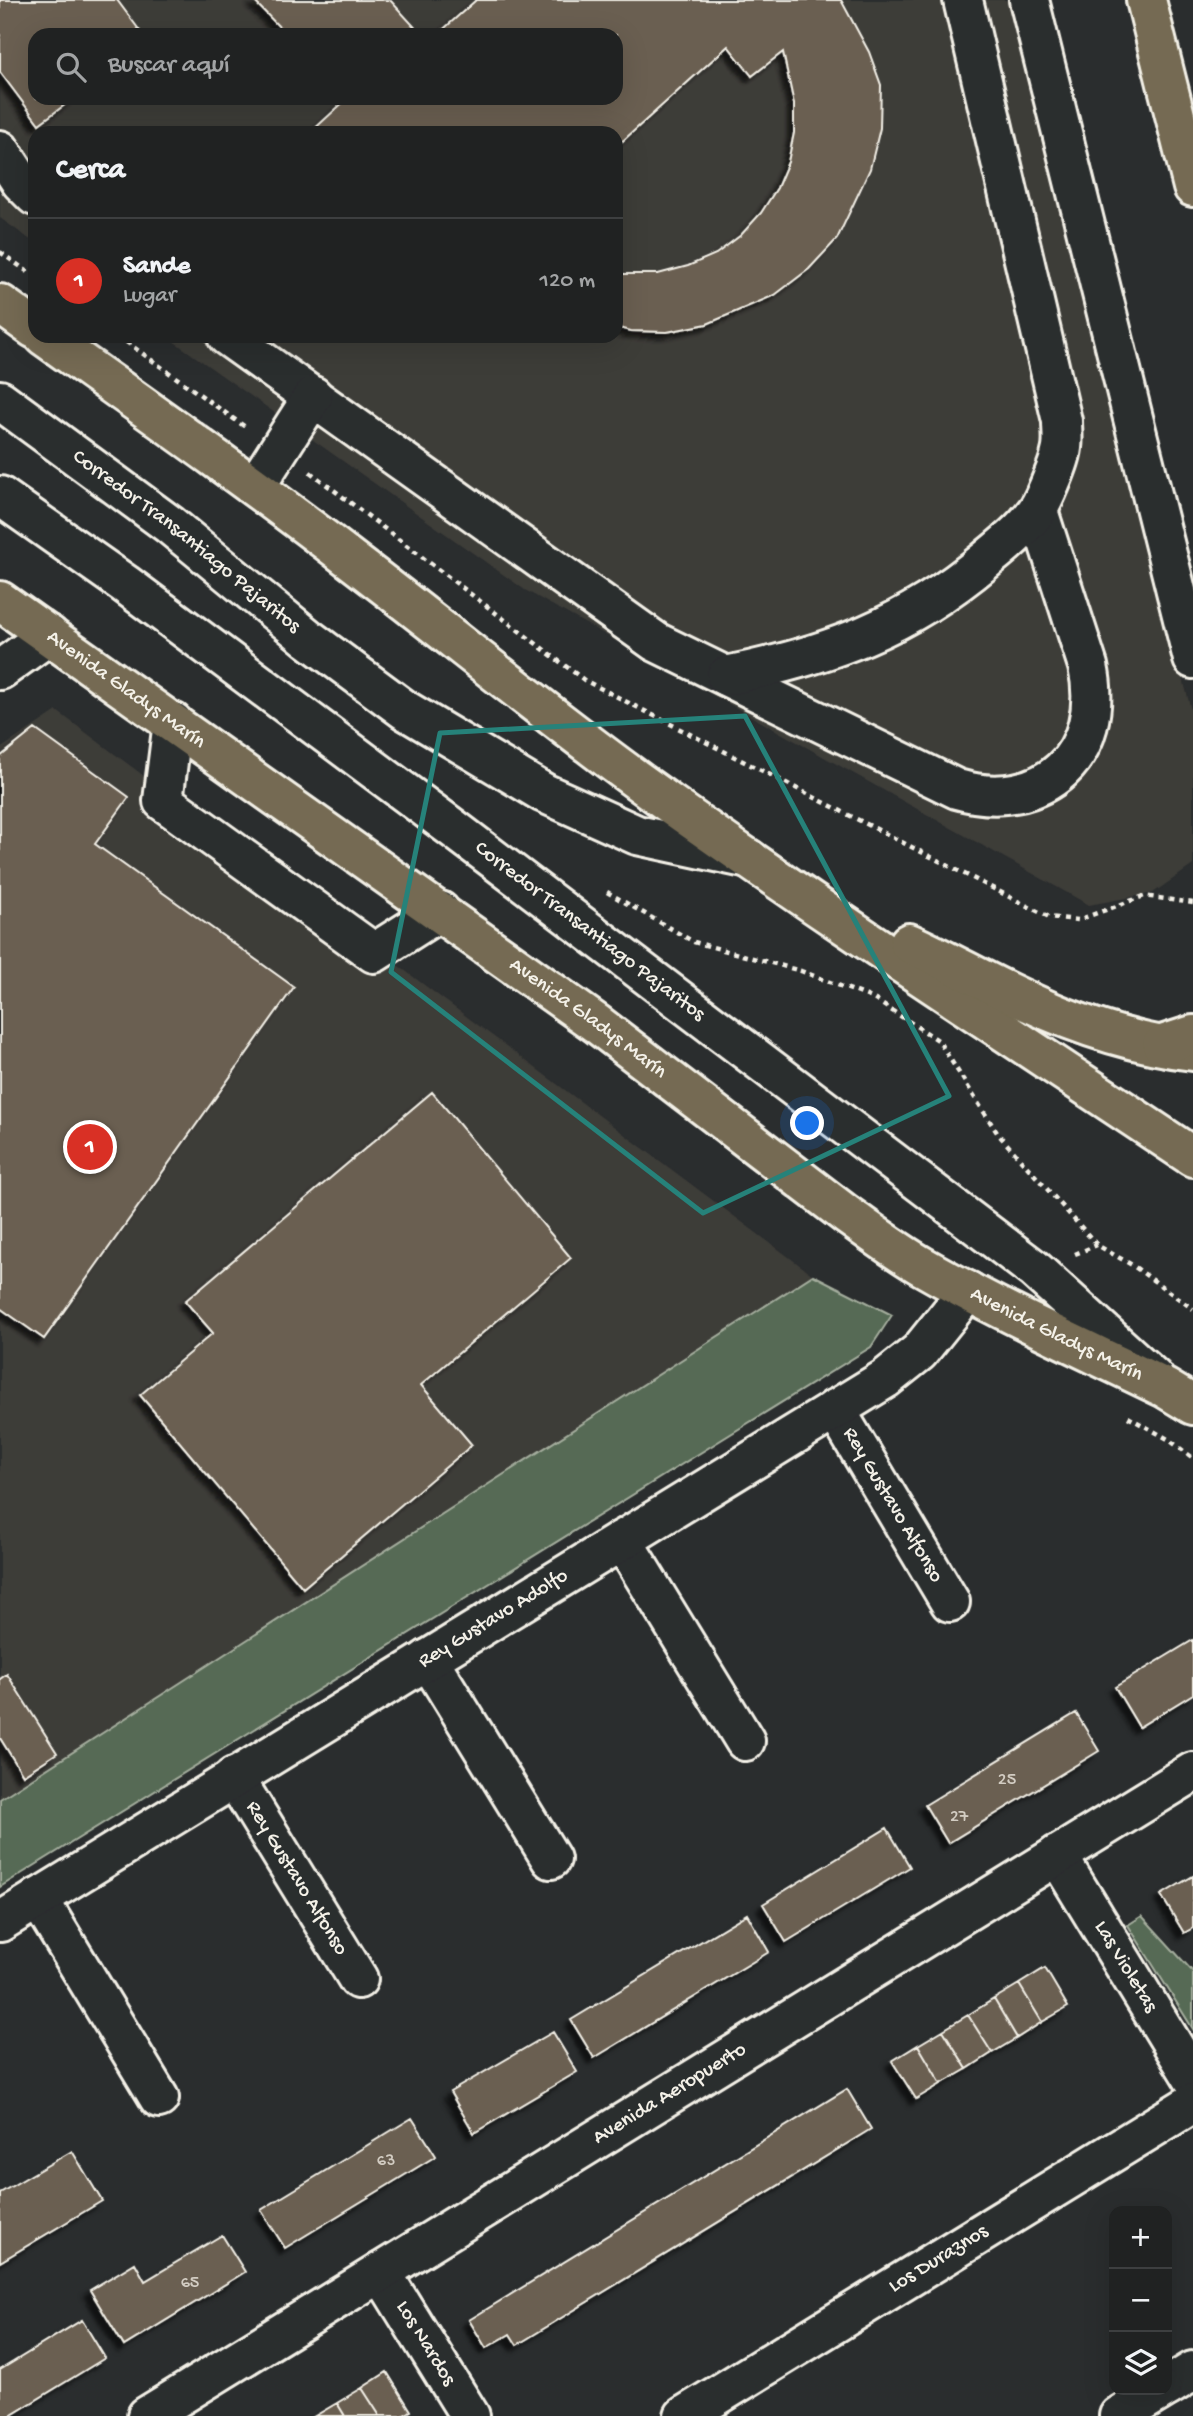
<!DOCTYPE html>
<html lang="es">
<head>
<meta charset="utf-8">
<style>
	body { margin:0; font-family:"Gochi Hand",sans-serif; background:#282a2a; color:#f1f3f6 }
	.controls { position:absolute; right:21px; bottom:21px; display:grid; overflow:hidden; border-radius:14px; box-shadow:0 7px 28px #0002 }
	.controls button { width:63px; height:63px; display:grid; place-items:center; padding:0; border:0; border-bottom:2px solid #3d3f40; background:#202222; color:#f1f3f6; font:35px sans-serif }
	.you { position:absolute; left:808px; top:1124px; width:24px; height:24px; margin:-18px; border:5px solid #fff; border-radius:50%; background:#1a73e8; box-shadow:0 0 0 10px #1a73e833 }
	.badge { display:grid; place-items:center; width:46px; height:46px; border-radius:50%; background:#d93025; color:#fff; font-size:23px; font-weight:700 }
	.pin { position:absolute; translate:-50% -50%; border:4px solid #fff; box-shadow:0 2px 7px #0006 }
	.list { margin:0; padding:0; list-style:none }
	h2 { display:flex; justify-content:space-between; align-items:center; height:91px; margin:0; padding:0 28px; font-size:30px }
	h2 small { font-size:23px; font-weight:400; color:#a2a4a5 }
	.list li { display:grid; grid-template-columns:46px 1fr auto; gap:21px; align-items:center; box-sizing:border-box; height:126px; padding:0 28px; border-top:2px solid #3d3f40 }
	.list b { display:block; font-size:26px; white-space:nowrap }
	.list p { margin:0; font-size:23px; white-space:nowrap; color:#a2a4a5 }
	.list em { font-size:23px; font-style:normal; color:#a2a4a5 }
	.icon { flex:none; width:38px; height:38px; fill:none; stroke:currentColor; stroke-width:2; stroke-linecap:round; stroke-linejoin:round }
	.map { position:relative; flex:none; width:1193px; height:2416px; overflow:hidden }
	.search { position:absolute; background:#202222; box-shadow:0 7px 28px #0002; left:28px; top:28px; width:595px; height:77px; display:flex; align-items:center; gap:18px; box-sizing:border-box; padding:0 24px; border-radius:21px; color:#a2a4a5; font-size:26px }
	.panel { position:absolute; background:#202222; box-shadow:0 7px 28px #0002; left:28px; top:126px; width:595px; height:217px; border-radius:21px }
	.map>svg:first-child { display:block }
	.built { fill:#3d3c38; fill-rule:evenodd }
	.green { fill:#566a55; stroke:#a5ae9e; stroke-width:2 }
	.building { fill:#6a5e51; stroke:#f4f1e8; stroke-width:2; filter:url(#shadow) }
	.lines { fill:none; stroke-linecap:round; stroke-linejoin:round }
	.minor-casing { stroke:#f4f1e8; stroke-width:44 }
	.major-casing { stroke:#f4f1e8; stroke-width:44 }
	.highway-casing { stroke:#f4f1e8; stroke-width:44 }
	.path { stroke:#f4f1e8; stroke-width:4.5; stroke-dasharray:5 5; stroke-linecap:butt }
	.minor { stroke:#2a2d2e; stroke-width:38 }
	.major { stroke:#746b52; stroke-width:38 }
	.highway { stroke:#746b52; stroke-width:38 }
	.marked { fill:none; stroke:#26827a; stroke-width:5; stroke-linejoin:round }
	.labels { text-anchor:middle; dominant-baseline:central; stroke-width:5; stroke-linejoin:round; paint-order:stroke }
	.number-label { font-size:18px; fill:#d2ccc2 }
	.street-label { font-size:21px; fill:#f4f1e8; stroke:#2a2d2e }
</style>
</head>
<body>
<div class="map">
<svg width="1193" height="2416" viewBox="0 0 1193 2416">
	<defs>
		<filter id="shadow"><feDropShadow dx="-6" dy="6" stdDeviation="2" flood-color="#0009"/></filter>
	</defs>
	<rect width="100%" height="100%" fill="#2a2d2e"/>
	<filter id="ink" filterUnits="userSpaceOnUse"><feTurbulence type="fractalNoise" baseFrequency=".0143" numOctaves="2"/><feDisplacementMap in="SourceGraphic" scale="14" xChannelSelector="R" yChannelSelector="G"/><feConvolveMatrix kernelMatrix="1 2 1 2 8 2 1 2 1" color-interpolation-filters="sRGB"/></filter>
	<g filter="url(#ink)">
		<!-- built -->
		<path class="built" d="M0,0h1012l181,718v147l-40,28 -64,12 -564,-315 -359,-254h450v-203h-581v110l-35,-25zM35,35h581v63h-581z
			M57,711l756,564 -813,524v-1050z"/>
		<!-- green -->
		<path class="green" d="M813,1275l79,40 -21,32 -871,540v-88z
			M1142,1916l51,56v57l-65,-104z"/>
		<!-- building -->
		<path class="building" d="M0,0h117l26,35h-108v63h39l-35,26 -39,-52z
			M253,0h137l32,35h-135z
			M476,0h365l28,52 12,33 -1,43 -10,41 -33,70 -28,30 -34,26 -68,29 -40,8 -36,-1 -15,-4v-53h42l30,-8 28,-12 25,-19 20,-22 16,-25 11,-26 6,-29v-29l-11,-52 -31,24 -24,-30 -112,101v-14h-306l38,-35h268v-63h-179z
			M35,729l94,68 -34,47 199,143 -250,352 -44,-31v-551z
			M432,1092l139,166 -150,127 51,60 -169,143 -163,-193 73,-62 -28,-32z
			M1193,1640v54l-54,33 -24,-40z
			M7,1674l50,79 -34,22 -23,-37v-59z
			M1076,1713l23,38 -151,92 -23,-38z
			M887,1828l23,39 -124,75 -23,-38z
			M1193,1876v52l-9,5 -23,-38z
			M747,1914l22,38 -175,106 -23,-38z
			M1045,1968l23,39 -26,15 -23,-38z
			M1019,1984l23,38 -25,16 -23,-39z
			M994,1999l23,39 -25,15 -24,-38z
			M968,2015l24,38 -25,16 -24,-39z
			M943,2030l24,39 -26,15 -23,-39z
			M553,2032l24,40 -103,61 -24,-41z
			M918,2045l23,39 -25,15 -24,-38z
			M847,2089l24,40 -354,216 -7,-11 -24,14 -17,-28z
			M412,2118l24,38 -151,92 -24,-38z
			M72,2151l30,50 -102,61v-69z
			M222,2235l23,37 -121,74 -34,-56 45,-27 10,18z
			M82,2320l23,38 -95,58h-10v-46z
			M387,2372l24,39 -9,5h-22l-18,-28z
			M362,2388l18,28h-35l-8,-13z
			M337,2403l8,13h-30z"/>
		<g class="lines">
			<defs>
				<g id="minor">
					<path d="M1029,0l164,659"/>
					<path d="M0,150l21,32 14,14"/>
					<path d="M227,336l429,306 301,147c86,25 150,-35 131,-123l-50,-155"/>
					<path id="s1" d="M0,400l170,125 139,114 96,71 139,83 93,42 112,24"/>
					<path d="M255,487l58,-91"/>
					<path id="s2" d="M0,496l125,88 333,248 576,437 120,109"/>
					<path d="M0,670l49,-35"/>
					<path d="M726,676c100,-20 181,-49 260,-116 17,-14 37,-30 50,-48 7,-9 23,-48 25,-59 3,-10 1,-22 1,-32l-99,-421"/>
					<path d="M173,722l-10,79 211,152 66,-42"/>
					<path id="s3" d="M835,1409l115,193"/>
					<path d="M622,1540l123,201"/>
					<path d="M428,1659l123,200"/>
					<path id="s4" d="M234,1777l124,202"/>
					<path id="s5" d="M1057,1855l136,223"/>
					<path d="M38,1898l121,200"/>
					<path id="s6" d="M0,1922l885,-543 34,-27 49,-61"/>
					<path id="s7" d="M381,2272l89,144"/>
					<path d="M1167,2387l26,-16"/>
					<path id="s8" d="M147,2416l1046,-644"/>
					<path id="s9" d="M684,2416l509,-313"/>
					<path d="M1119,2416l43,-26"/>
				</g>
				<g id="major">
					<path d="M0,304l35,25"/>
					<path d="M44,336c104,74 209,148 310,226 96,73 189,150 287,221 180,130 367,250 552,374"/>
					<path id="s10" d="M0,601l597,423 250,191c24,17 49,36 75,51 78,45 161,82 243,122l28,17"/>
					<path d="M909,943c40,18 79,41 120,59 51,24 109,42 164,49"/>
				</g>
				<path id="highway" d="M1146,0l47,187
					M1162,1045l31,-10"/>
			</defs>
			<!-- minor casing -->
			<use href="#minor" class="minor-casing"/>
			<!-- major casing -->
			<use href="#major" class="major-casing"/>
			<!-- highway casing -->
			<use href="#highway" class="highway-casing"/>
			<!-- path -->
			<path class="path" d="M0,252l28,20
				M118,336l130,93
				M310,472l274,208 465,237 29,3 66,-24 49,7
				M607,892l87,50 107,29 71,27 66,42 60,94 99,111 35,20 61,44
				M1075,1254l22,-9
				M1128,1417l40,22 25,19"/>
			<!-- minor -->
			<use href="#minor" class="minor"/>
			<!-- major -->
			<use href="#major" class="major"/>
			<!-- highway -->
			<use href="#highway" class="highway"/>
		</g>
	</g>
	<!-- marked area -->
	<path class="marked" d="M745,716l204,380 -246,117 -312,-241 49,-239z"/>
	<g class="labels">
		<!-- number labels -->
		<g class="number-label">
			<text x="1007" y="1780">25</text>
			<text x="959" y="1817">27</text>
			<text x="386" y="2161">63</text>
			<text x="190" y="2283">65</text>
		</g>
		<!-- street labels -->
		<g class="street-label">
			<text stroke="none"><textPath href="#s1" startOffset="234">Corredor Transantiago Pajaritos</textPath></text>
			<text stroke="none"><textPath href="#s10" startOffset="154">Avenida Gladys Marín</textPath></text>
			<text stroke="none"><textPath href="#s2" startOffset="733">Corredor Transantiago Pajaritos</textPath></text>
			<text stroke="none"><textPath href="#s10" startOffset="721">Avenida Gladys Marín</textPath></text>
			<text stroke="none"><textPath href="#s10" startOffset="1288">Avenida Gladys Marín</textPath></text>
			<text stroke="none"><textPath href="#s3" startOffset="112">Rey Gustavo Alfonso</textPath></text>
			<text stroke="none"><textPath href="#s6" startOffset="579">Rey Gustavo Adolfo</textPath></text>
			<text stroke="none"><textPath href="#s4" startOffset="119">Rey Gustavo Alfonso</textPath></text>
			<text stroke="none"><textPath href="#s5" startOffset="131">Las Violetas</textPath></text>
			<text stroke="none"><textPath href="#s8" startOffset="614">Avenida Aeropuerto</textPath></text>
			<text stroke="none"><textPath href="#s9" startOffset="299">Los Duraznos</textPath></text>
			<text stroke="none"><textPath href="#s7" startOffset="84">Los Nardos</textPath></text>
		</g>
	</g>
</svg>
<div class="controls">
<button>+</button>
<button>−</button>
<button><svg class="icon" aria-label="layers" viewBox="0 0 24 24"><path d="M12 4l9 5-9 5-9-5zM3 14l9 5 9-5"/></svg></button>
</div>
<div class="you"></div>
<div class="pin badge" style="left:90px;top:1147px">1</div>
<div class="search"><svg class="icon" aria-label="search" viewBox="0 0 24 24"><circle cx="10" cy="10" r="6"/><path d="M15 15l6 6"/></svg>Buscar aquí</div>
<section class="panel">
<h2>Cerca<small></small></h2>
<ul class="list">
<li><span class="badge">1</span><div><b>Sande</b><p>Lugar</p></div><em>120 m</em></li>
</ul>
</section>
</div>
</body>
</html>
